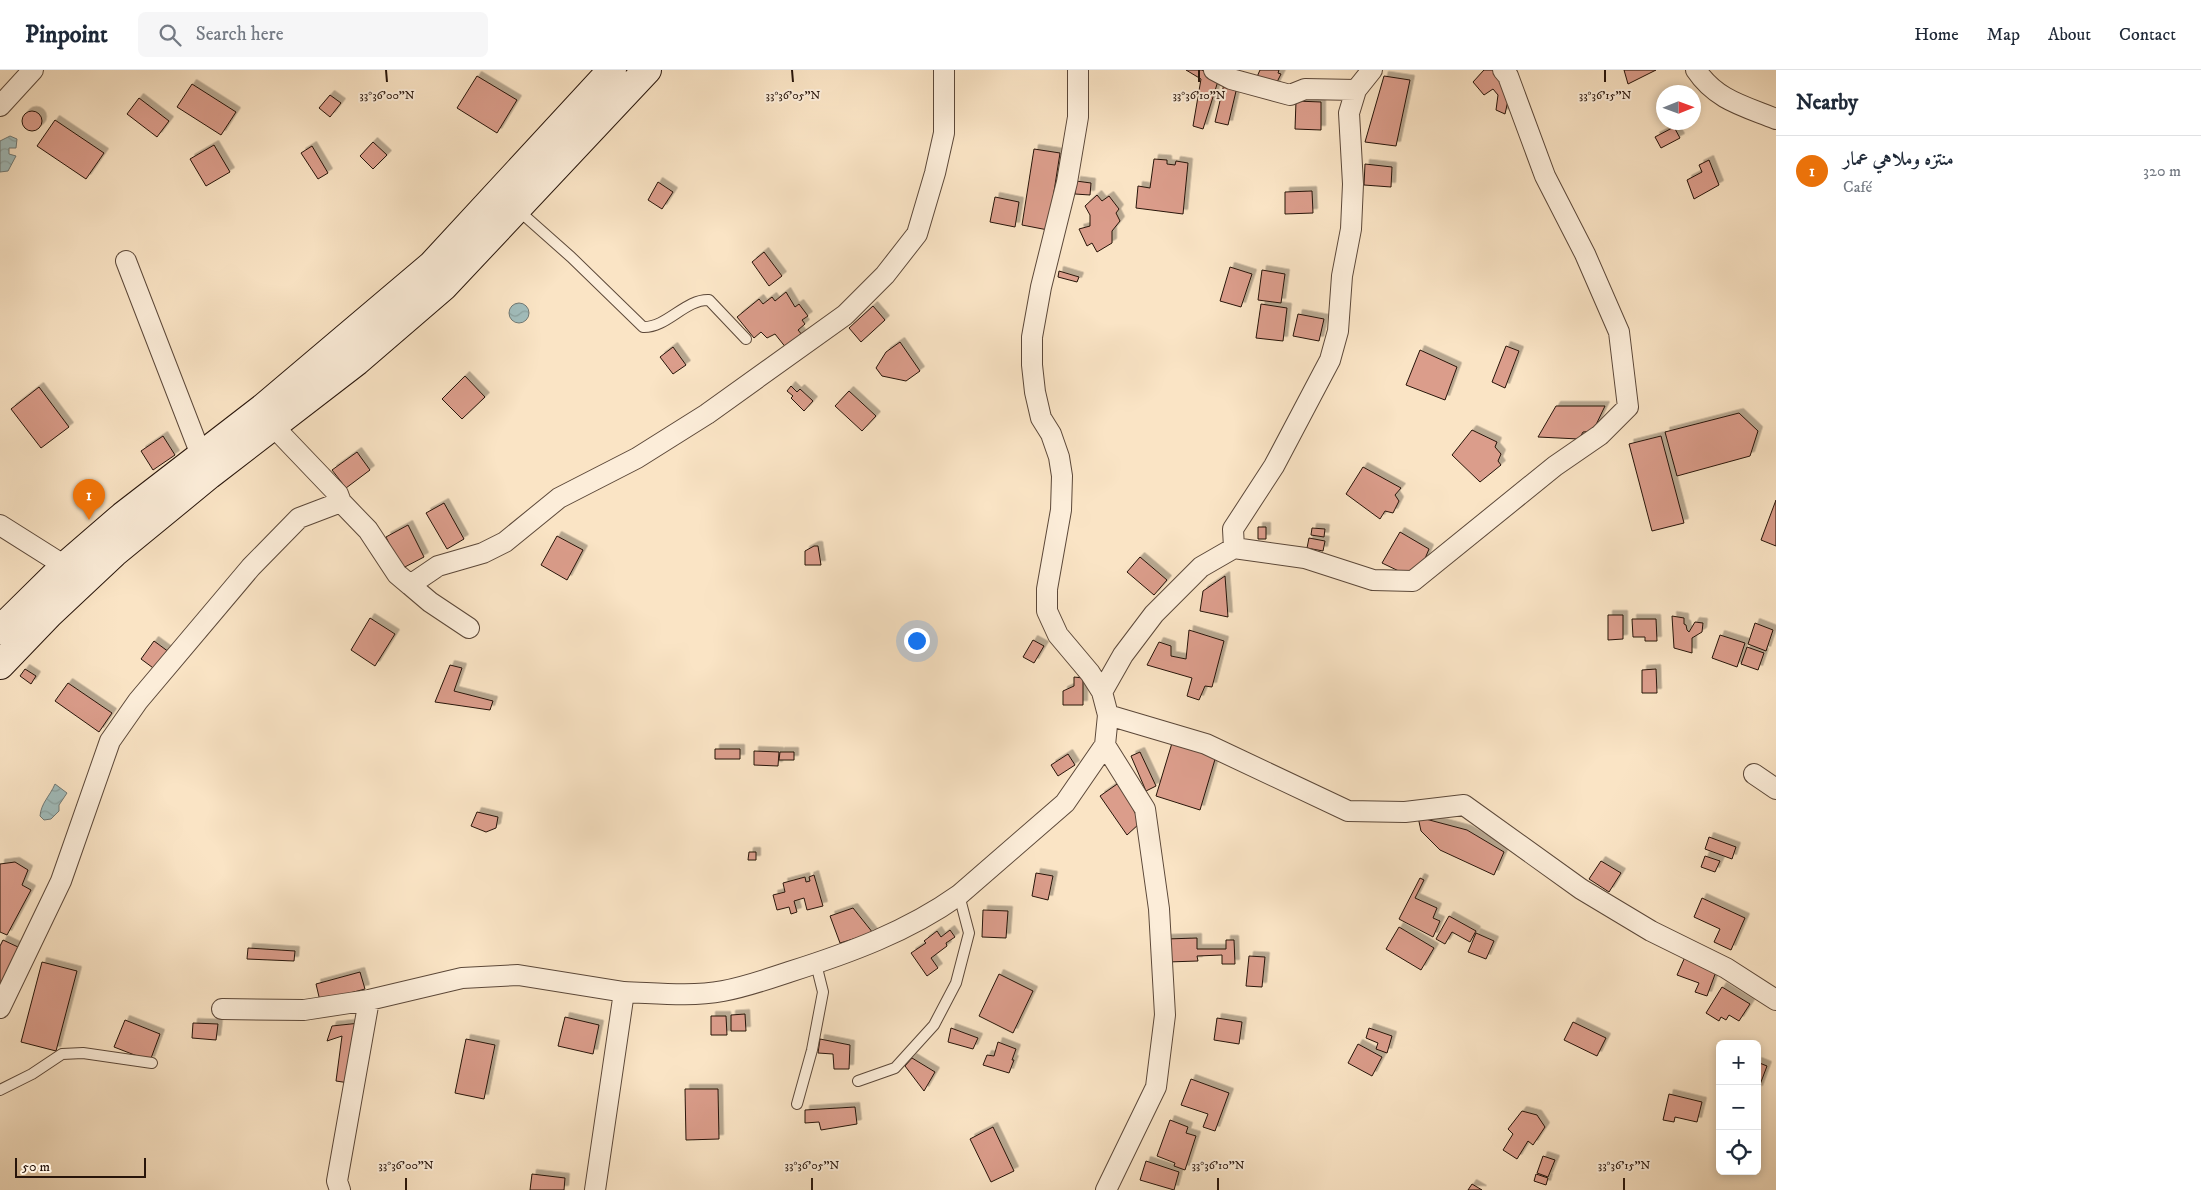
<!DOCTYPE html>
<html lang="en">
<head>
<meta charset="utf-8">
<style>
	body { margin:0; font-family:"IM FELL DW Pica",Amiri,serif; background:#f6f6f7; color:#1f2937 }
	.controls { position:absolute; right:15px; bottom:15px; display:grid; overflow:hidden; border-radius:8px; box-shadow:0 2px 8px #0003 }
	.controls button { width:45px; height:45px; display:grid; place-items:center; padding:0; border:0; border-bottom:1px solid #e0e1e3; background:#fff; color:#1f2937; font:25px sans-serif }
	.compass { position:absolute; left:1656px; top:15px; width:45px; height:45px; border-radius:50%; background:#fff; box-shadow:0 2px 8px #0003; rotate:89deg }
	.scale { position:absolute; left:15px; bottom:12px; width:131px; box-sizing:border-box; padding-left:5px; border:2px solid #27140a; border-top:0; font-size:14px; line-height:18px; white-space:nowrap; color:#27140a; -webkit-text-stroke:4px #fcedd9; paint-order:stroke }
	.you { position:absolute; left:916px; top:570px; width:18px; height:18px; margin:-12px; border:4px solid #fff; border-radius:50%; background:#1a73e8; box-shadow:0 0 0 8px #1a73e833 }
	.badge { display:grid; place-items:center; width:32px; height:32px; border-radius:50%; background:#8f2418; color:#fff; font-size:16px; font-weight:700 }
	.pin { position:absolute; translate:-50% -41px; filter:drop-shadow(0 1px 2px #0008) }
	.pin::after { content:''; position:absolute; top:26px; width:18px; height:15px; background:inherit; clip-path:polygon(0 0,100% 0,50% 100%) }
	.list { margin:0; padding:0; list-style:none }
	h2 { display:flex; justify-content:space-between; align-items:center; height:65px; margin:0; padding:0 20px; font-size:21px }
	h2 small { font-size:16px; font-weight:400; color:#747a83 }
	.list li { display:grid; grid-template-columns:32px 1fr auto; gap:15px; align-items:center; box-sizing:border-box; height:70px; padding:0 20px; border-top:1px solid #e0e1e3 }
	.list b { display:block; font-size:19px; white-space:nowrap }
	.list p { margin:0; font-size:16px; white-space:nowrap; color:#747a83 }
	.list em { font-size:16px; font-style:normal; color:#747a83 }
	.icon { flex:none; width:28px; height:28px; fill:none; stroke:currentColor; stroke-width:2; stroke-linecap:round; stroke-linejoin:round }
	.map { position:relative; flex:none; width:1776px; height:1120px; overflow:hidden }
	header { display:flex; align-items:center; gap:30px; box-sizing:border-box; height:70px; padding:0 25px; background:#fff; border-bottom:1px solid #e0e1e3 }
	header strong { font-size:24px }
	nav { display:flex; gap:28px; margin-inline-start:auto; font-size:18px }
	.search { width:350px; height:45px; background:#f6f6f7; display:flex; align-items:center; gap:12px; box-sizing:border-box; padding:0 18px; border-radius:8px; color:#747a83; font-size:19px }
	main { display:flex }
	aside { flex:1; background:#fff }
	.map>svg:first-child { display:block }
	.water { fill:url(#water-waves); stroke:#707975 }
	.building { fill:#db9d8b; stroke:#27140a; filter:url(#shadow) }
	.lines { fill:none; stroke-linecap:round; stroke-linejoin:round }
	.service-casing { stroke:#5c4839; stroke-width:12 }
	.minor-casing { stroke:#5c4839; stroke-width:22 }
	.secondary-casing { stroke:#27140a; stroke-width:30 }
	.service { stroke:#fcedd9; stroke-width:10 }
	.minor { stroke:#fcedd9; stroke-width:20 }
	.secondary { stroke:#fcedd9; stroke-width:28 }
	.ticks { fill:none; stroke:#27140a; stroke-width:2 }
	.ticks-label { font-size:12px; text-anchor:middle; fill:#27140a; stroke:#fcedd9; stroke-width:4; stroke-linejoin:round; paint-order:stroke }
</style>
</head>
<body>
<header>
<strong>Pinpoint</strong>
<div class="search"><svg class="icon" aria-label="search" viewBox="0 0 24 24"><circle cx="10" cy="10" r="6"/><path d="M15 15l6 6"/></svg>Search here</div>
<nav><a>Home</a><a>Map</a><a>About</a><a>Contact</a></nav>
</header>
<main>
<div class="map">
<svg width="1776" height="1120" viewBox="0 0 1776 1120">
	<defs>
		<pattern id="water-waves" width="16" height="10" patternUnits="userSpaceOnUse" patternTransform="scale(1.25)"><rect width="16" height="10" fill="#a1bdbc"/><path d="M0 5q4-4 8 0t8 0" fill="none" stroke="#8ba2a0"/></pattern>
		<filter id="shadow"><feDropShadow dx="4.5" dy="-4.5" stdDeviation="0" flood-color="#0004"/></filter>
	</defs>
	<rect width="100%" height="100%" fill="#fae4c5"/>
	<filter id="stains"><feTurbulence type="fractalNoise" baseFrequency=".004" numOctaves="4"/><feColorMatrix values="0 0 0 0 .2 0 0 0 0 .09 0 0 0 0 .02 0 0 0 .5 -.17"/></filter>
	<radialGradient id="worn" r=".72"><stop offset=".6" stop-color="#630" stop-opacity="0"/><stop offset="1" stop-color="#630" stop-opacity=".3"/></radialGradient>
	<!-- water -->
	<path class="water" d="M10,66l7,3 -1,9h-7v6l7,2 -8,15 -8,1v-31z
		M509 243a10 10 0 1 1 20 0a10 10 0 1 1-20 0Z
		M55,714l12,9 -8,12v6l-8,8 -7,1 -4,-4c1,-13 10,-20 15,-32z"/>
	<!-- building -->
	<path class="building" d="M1186,0h16l16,11 -15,48 -10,-3 8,-47z
		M1260,0h19l-1,3 3,1 -6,12 -19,-7z
		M1484,0h12l13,26 -4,18 -9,-4 2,-15 -5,-6 -9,6 -11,-13z
		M1624,0h32l-28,14z
		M477,6l40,24 -20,33 -40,-25z
		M1384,6l26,4 -14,66 -31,-4z
		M192,14l44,28 -15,23 -44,-28z
		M1224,14l13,3 -9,38 -13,-3z
		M330,25l11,8 -11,14 -11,-9z
		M139,28l30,23 -12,16 -30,-23z
		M1296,31l25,1v28l-26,-1z
		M22 51a10 10 0 1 1 20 0a10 10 0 1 1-20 0Z
		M55,50l49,33 -18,26 -49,-33z
		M1674,57l6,11 -19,10 -6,-11z
		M373,72l14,13 -14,14 -13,-13z
		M214,75l16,27 -24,14 -16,-27z
		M312,76l16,27 -10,6 -17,-26z
		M1034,79l26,4 -12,77 -26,-5z
		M1154,89l13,1v4l8,1 1,-4 12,2 -5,51 -47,-6 2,-22 12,2z
		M1709,90l10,25 -25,14 -7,-19 15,-8 -3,-7z
		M1365,94l27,3 -1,20 -27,-2z
		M1076,111l15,2 -1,12 -15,-1z
		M658,112l15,10 -11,17 -14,-9z
		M1312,121l1,22 -28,1v-22z
		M1097,125l5,6 7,-5 10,13 -3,4 4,8 -8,10v12l-15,9 -5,-9 -5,3 -8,-17 11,-3v-11l-5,-9z
		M995,127l24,5 -4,25 -25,-5z
		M764,182l18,24 -13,10 -17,-24z
		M1230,197l22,7 -11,33 -21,-6z
		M1262,200l23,4 -4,29 -23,-3z
		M1059,201l20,6 -2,5 -19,-5z
		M786,222l9,15 4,-3 9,12 -6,4 3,4 -7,6 5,6 -16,13 -12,-15 -8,4 -6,-6 -7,6 -17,-21 22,-18 4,5 9,-7 3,4z
		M1261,234l26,4 -4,33 -27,-3z
		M873,236l12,14 -24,22 -12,-14z
		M1298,244l26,5 -5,22 -26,-5z
		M900,272l20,29 -14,10 -24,-5 -6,-8 10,-16z
		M1506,276l13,5 -14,37 -13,-6z
		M673,277l13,18 -13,9 -13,-17z
		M1420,280l37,17 -12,33 -39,-15z
		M465,306l20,21 -23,22 -20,-20z
		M791,316l6,6 3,-3 13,12 -9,10 -13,-13 2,-2 -6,-5z
		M39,317l30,40 -28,21 -30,-39z
		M849,321l27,25 -14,15 -27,-25z
		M1556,336h49l-12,25 -10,1 -4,7 -41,-2z
		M1739,343l19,18 -8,25 -73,20 -12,-44z
		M1472,360l25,12 -2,5 6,7 -3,7 3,4 -21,17 -28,-27z
		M163,366l12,19 -22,15 -12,-19z
		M1661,366l23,87 -32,8 -23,-87z
		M357,382l13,18 -24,18 -14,-18z
		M1363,397l38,21 -6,7 4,6 -6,12 -8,-2 -5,8 -34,-25z
		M1776,430v46l-15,-6z
		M444,433l20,36 -17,10 -21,-36z
		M408,455l16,32 -23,12 -15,-32z
		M1258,457h8v12h-8z
		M1312,458l13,1 -1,8 -13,-2z
		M1400,462l29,17 -5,12 -19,13 -23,-11z
		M557,466l26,14 -16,30 -26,-15z
		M1309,468l16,3 -2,10 -16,-3z
		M814,476h4l3,19h-16v-14z
		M1140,487l27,23 -13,15 -27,-23z
		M1225,506l3,41 -28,-6 3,-20z
		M1608,545h15v24l-15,1z
		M1672,546l12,2v6l2,1 1,5 2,2 6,-10 8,1 -1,9 -10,6v15l-18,-5z
		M370,548l25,16 -20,32 -24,-16z
		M1632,549h24l1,22h-12v-4h-12z
		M1755,553l18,7 -7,21 -18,-7z
		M1189,560l35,11 -12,46 -7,-1 -6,14 -12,-4 5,-18 -45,-13 12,-23 12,4v10l15,3z
		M1720,565l25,8 -8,24 -25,-9z
		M1033,570l11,6 -10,17 -11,-6z
		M154,571l19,14 -13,18 -19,-14z
		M1747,577l17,6 -6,17 -17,-6z
		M450,595l12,3 -8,23 39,10 -3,9 -55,-8z
		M25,599l11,7 -5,8 -11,-8z
		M1656,599l1,24h-15v-23z
		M1074,607l9,1v27h-20v-14l11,-5z
		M68,613l44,30 -13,19 -44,-31z
		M1172,673l44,13 -16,54 -44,-14z
		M715,679h25v10h-25z
		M754,681l25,1 -1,14 -24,-1z
		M780,682h14v8h-15z
		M1140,682l16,34 -10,5 -15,-35z
		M1068,684l7,11 -17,11 -7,-11z
		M1120,712l20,41 -13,12 -27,-39z
		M477,742l21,5 -2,11 -10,4 -15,-6z
		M1418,747l49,13 37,22 -10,23 -54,-25 -19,-19z
		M1709,767l27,10 -4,12 -27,-10z
		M749,782h7v8h-8z
		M1705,786l15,5 -5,11 -14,-5z
		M1601,791l20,12 -12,19 -20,-13z
		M15,792l13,8 -6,15 9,5 -24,45 -7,-3v-68z
		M1036,803l17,3 -5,24 -16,-4z
		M814,805l9,31 -16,4 -3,-12 -10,3 3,11 -6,2 -2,-7 -12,3 -4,-15 12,-3 -2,-9 22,-6 1,5 4,-1 -1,-4z
		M1420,808l4,2 -9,18 22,10 -4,10 7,3 -7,16 -34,-18z
		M1702,828l43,20 -14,32 -17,-8 6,-13 -26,-12z
		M853,838l20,25 -33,10 -10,-27z
		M983,840l25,1 -2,27 -24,-1z
		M1449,846l27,15 -6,11 -18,-10 -7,12 -9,-5z
		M1399,857l35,21 -13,22 -35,-21z
		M950,860l5,7 -9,6 1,3 -16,12 7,10 -11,8 -16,-23 15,-10 -2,-2 13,-10 4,6z
		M1476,863l18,8 -8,18 -18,-7z
		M1197,868v11h29v-9h8l1,24h-13v-9l-25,1 1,5 -31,1 -1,-23z
		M3,870l15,7 -18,42v-43z
		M248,878l47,3 -1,10 -47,-2z
		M1249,886l16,1 -3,30 -16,-1z
		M1685,887l32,12 -10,27 -12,-4 4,-9 -22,-8z
		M42,892l35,9 -21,80 -35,-9z
		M360,902l5,17 -45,12 -4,-17z
		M999,904l34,17 -20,42 -34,-17z
		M1722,917l28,17 -11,17 -10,-6 -3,5 -5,-3 -2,4 -13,-8z
		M745,944l1,17h-15v-16z
		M711,946h15l1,19h-16z
		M565,947l34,8 -6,29 -35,-8z
		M1217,948l25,4 -3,22 -25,-4z
		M125,950l35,14 -10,27 -36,-14z
		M1573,952l33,16 -9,18 -33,-16z
		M193,953l25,1 -2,16 -24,-2z
		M360,953l-11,60 -13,-2 6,-45 -15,5 5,-15z
		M951,958l27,10 -5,11 -25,-7z
		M1369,958l23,8 -5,17 -11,-4 2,-6 -12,-5z
		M466,969l29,6 -11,54 -29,-6z
		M820,969l30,6 -1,24h-15l-1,-15 -15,-1z
		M998,972l18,7 -4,11h2l-5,13 -26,-8 4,-10 7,1z
		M1358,974l24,13 -10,19 -24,-13z
		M912,988l23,14 -11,19 -19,-25z
		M1757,992l10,4 -9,24h-1z
		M1191,1009l38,14 -14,38 -12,-4 5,-13 -27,-9z
		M685,1019h33l1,50 -33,1z
		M1669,1024l33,8 -5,20 -22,-5 -1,5 -11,-2z
		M855,1037l2,17 -36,6 -2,-8 -14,1v-13z
		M1522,1041l15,4 8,12 -12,18 -5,-4 -11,18 -14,-9 10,-16 -5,-5z
		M1170,1050l18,7 -2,6 10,3 -11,34 -11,-4 1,-3 -18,-7z
		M993,1057l21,44 -23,11 -21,-43z
		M1543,1086l12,4 -7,17 -11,-4z
		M1146,1091l33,11 -5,18 -34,-10z
		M532,1104l33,4 -1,12h-34z
		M1536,1104l12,4 -2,7 -12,-4z
		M1472,1114l10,6h-14z"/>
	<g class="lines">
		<defs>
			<path id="service" d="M518,140l53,47 72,70c24,1 42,-28 66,-27l37,39
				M858,1011l37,-13 39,-43 22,-42 13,-50 -10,-38
				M0,1020l32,-16 30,-20 21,-1 69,10
				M797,1034l15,-54 11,-58 -7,-28"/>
			<path id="minor" d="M1078,0v47l-11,65 -26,105 -9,50v28l3,27 6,26 10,16 8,23 3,19 -1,34 -14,79v22l11,24 32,38 12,19
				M1214,0l17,9 59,16 15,-6 51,1
				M1503,0l5,6 37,100 40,78 34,78 9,75 -28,28 -45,31 -142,115 -40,-1 -68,-22 -71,-10 -33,19 -47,47 -31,41 -21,37 6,23 98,29 142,67 57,1 59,-7 117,84 70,42 75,37 50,32
				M1696,0c20,30 48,36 80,49
				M0,36l33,-36
				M126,191l75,194
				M341,432l27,28 29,44 13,11
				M0,455l65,41
				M1234,478l-1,-19 41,-63 56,-106 8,-29 4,-55 9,-47 2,-45 -4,-71 7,-23 16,-20
				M469,558l-39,-26 -20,-17 28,-19 45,-13 22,-11 54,-44 78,-40 70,-44 138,-99 40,-40 32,-41 18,-61 9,-40v-63
				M1754,704l22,15
				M0,938l61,-127 49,-140 28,-40 113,-134 48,-49 42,-16 -3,-8 -65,-68
				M222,939l82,1 65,-10 93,-22 56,-3 106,17
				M340,1120l-3,-9 32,-181
				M595,1120l29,-198c32,1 67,5 99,-1 22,-4 45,-12 66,-19 60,-19 118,-40 170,-77l106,-92 40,-58
				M1106,1120l50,-103 9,-72 -6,-106 -14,-100 -40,-64 3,-30"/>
			<path id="secondary" d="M0,560l65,-64 58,-50 140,-108 169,-143 180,-195
				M0,595l49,-51 65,-61 95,-78 148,-114 86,-74 204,-217"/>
		</defs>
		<!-- service casing -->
		<use href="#service" class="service-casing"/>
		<!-- minor casing -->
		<use href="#minor" class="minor-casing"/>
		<!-- secondary casing -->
		<use href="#secondary" class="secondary-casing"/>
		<!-- service -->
		<use href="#service" class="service"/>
		<!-- minor -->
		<use href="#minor" class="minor"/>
		<!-- secondary -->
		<use href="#secondary" class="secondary"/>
	</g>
	<!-- ticks -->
	<path class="ticks" d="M386,0l1,12M792,0l1,12M1199,0v12M1605,0v12M406,1108v12M812,1108v12M1218,1108v12M1624,1108v12"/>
	<g class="ticks-label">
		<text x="387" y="29">33°36'00"N</text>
		<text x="793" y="29">33°36'05"N</text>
		<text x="1199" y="29">33°36'10"N</text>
		<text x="1605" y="29">33°36'15"N</text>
		<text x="406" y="1099">33°36'00"N</text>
		<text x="812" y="1099">33°36'05"N</text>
		<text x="1218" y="1099">33°36'10"N</text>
		<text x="1624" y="1099">33°36'15"N</text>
	</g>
	<rect width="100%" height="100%" filter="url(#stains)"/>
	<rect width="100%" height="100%" fill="url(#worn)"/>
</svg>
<div class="controls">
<button>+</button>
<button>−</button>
<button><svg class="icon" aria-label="locate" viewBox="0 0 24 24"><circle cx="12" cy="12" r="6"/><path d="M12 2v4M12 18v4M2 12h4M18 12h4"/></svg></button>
</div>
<svg class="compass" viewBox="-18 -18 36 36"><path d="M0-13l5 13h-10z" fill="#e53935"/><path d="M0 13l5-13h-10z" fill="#747a83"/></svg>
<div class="scale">50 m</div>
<div class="you"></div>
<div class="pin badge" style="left:89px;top:450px;background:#e8710a">1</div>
</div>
<aside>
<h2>Nearby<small></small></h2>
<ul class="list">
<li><span class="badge" style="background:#e8710a">1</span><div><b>منتزه وملاهي عمار</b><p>Café</p></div><em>320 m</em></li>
</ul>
</aside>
</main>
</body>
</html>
